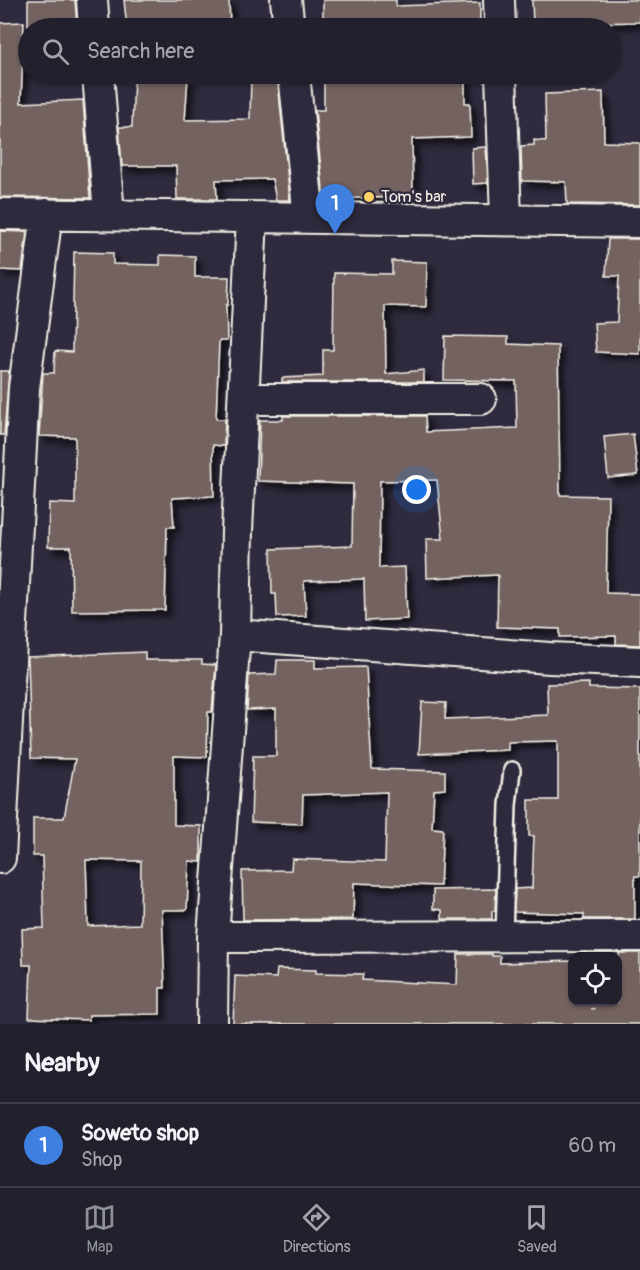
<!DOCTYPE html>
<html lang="en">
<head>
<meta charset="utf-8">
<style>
	body { margin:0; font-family:Pangolin,sans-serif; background:#2f2d3a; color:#f1f3f6 }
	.controls { position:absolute; right:18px; bottom:18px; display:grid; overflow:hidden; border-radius:12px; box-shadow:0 2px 4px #0004 }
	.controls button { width:54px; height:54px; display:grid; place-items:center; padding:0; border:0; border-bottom:2px solid #403e4a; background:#23202e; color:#f1f3f6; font:30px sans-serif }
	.you { position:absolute; left:417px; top:490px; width:21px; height:21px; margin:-15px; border:4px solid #fff; border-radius:50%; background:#1a73e8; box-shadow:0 0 0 9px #1a73e833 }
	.badge { display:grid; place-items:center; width:39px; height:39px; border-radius:50%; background:#8c9099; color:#fff; font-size:20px; font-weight:700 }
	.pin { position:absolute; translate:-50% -50px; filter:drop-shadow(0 2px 3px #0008) }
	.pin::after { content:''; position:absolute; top:32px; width:21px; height:18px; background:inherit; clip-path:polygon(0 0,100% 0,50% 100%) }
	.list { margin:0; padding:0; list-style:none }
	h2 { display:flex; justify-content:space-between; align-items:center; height:78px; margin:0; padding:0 24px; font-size:26px }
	h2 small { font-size:20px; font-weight:400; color:#a3a3aa }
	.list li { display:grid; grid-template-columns:39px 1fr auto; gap:18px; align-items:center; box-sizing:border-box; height:84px; padding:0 24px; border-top:2px solid #403e4a }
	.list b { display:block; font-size:22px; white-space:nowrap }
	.list p { margin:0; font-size:20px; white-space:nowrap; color:#a3a3aa }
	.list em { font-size:20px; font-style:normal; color:#a3a3aa }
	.icon { flex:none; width:33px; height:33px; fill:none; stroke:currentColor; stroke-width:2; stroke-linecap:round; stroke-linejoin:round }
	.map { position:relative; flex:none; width:640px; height:1024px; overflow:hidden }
	.search { position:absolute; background:#23202e; box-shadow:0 2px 4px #0004; left:18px; right:18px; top:18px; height:66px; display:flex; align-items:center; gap:15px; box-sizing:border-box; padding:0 21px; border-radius:33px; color:#a3a3aa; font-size:22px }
	.sheet { height:162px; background:#23202e }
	nav { display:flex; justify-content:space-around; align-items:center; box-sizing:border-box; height:84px; border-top:2px solid #403e4a; background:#23202e; font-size:16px; color:#a3a3aa }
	nav a { display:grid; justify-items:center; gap:3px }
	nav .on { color:#8c9099 }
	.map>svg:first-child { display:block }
	.building { fill:#736260; stroke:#f4f1e8; stroke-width:1.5; fill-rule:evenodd; filter:url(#shadow) }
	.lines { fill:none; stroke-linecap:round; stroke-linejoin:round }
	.service-casing { stroke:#f4f1e8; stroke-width:20 }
	.minor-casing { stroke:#f4f1e8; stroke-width:34 }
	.path { stroke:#f4f1e8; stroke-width:4; stroke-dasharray:1.5 4.5; stroke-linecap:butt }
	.service { stroke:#2f2a3d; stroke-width:15 }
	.minor { stroke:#2f2a3d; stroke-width:30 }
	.poi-dot { fill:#ffd166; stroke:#2f2a3d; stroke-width:2 }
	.labels { text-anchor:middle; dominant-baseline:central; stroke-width:4.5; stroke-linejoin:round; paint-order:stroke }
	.poi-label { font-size:16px; fill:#f4f1e8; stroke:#2f2a3d; text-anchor:start }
</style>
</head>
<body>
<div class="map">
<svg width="640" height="1024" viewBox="0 0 640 1024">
	<defs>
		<filter id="shadow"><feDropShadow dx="5.5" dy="5.5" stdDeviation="3" flood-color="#0009"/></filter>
	</defs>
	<rect width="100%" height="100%" fill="#2f2a3d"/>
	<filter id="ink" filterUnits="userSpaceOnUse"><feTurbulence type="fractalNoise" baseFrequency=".0167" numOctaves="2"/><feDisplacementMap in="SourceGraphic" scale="12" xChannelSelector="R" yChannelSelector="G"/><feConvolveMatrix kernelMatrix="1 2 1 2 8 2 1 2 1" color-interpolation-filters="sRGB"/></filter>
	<g filter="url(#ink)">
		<!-- building -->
		<path class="building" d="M28,0h47l2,27 -49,-2z
			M124,0h105l1,28h-103z
			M323,0h73v6l84,-3v25h-157z
			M532,0h108v22l-107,2z
			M24,22l-3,81 62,-3 7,98 -90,-1v-174z
			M251,74h26l13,126h-14l-4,-21 -56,1 1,19h-40l-1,-33h-54l-3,-39h13l2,-52 54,2 -3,43 65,-1z
			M324,74h141v29h5l1,34 -59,2 1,58 -89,2 -9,-89h9z
			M603,92l1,50 36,1v62l-73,-1 -1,-22 -44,-1 -1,-35 13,-1v-5l12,1 -1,-47z
			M486,147l2,36 -15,1 -1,-36z
			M0,231l27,1 -5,39 -22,-1z
			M608,239h32v115l-44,-2 -2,-29 23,-1 2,-46h-13z
			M74,252l39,1v11l47,1v-10l35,1v21h34l-1,28h-2l1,36h-8l-3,78h9l-1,27 -11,-1 1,51 -42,2 2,29h-7l-2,83 -93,1 -1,-64h-23l1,-44 26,1v-67l-36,-1 4,-63h11l1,-22 17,1z
			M392,261l35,1 -1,45 -41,-1 1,68 38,-4v12h-142v-4l41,-2v-26h10l1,-77 58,1z
			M445,336l63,1v7l50,2 2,149 48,1 -2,97 34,1v51l-24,-1v-8l-56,1v-8l-63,-2 1,-52 -71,3 -1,-39h17l-6,-59 -57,1 -1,87 26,-1 2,52 -42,2 -1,-42 -60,2 2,35 -29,1 -1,-23h-4l-1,-45 81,-3 1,-62 -95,-3 2,-61h23v-4h142l1,16 91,-4 -1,-47 -72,-1z
			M0,371h9l-5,64h-4z
			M633,434l5,41 -30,3 -4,-41z
			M145,652v8h57v4l14,1 -4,47h-4l-1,45 -33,-1v69l27,1v36l-12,-1 -2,49h-25l3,78h-5v26l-71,1v5l-60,-2 2,-53h-8l-1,-36 22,-1 -2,-72h-9v-38h31l11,-59 -44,-1 -3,-101zM86,860l55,1 -1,63 -52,2z
			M277,660h38v8l51,-1 6,102 73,2v18l-11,1 -2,38 11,1 -3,57 -86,-3 -1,36 -110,1 -1,-49 49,-1 1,-11 93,3 2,-70 -84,3 -1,29 -51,-2 2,-66h23v-47l-29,1 2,-35 27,-1z
			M589,683v5l51,1v187h-5v43h-51v-5l-70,-2 1,-23 17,-1 2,-52h-5v-36h29v-59l-50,1v8l-89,4 3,-52 24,1 -1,16 103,-4 -1,-31z
			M496,889l-1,22h-3v8h-50v-9l-9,-1v-19z
			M619,953h21v71h-407l2,-48 41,2 1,-9 39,1v3l47,1 -1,6 95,5 1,-31h34v2h8v7l73,-2v41h45z"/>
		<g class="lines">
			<defs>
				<path id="service" d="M504,936l4,-131 4,-35"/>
				<path id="minor" d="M92,0l2,28
					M286,0l3,28
					M499,0l1,28
					M98,74l11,141
					M294,74l15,144
					M501,74l5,145
					M0,214l640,8
					M245,399h236
					M235,635l315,23 90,4
					M0,858l24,-470 23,-174
					M213,937l427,-1
					M212,1024l1,-87 22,-302 2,-104 15,-314"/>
			</defs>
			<!-- service casing -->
			<use href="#service" class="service-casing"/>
			<!-- minor casing -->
			<use href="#minor" class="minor-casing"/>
			<!-- path -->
			<path class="path" d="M593,1002v12"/>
			<!-- service -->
			<use href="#service" class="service"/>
			<!-- minor -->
			<use href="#minor" class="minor"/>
		</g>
	</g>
	<!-- markers -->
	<circle class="poi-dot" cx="369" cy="197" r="6"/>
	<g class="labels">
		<!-- poi labels -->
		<g class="poi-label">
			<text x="381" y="197">Tom's bar</text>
		</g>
	</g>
</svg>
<div class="controls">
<button><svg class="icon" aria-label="locate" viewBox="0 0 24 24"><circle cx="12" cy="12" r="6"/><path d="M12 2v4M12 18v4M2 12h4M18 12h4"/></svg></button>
</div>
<div class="you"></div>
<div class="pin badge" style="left:335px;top:234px;background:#3f7fe0">1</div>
<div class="search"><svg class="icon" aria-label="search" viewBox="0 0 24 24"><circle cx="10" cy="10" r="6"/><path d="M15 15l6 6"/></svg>Search here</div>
</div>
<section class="sheet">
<h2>Nearby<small></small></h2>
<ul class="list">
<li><span class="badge" style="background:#3f7fe0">1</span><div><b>Soweto shop</b><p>Shop</p></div><em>60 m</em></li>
</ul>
</section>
<nav>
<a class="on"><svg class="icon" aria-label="map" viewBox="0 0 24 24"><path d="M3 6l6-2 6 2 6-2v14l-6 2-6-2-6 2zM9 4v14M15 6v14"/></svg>Map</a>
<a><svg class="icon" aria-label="directions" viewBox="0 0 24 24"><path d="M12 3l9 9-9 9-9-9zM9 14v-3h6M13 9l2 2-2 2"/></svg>Directions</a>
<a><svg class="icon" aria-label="saved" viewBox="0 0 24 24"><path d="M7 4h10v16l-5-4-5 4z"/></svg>Saved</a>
</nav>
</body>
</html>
